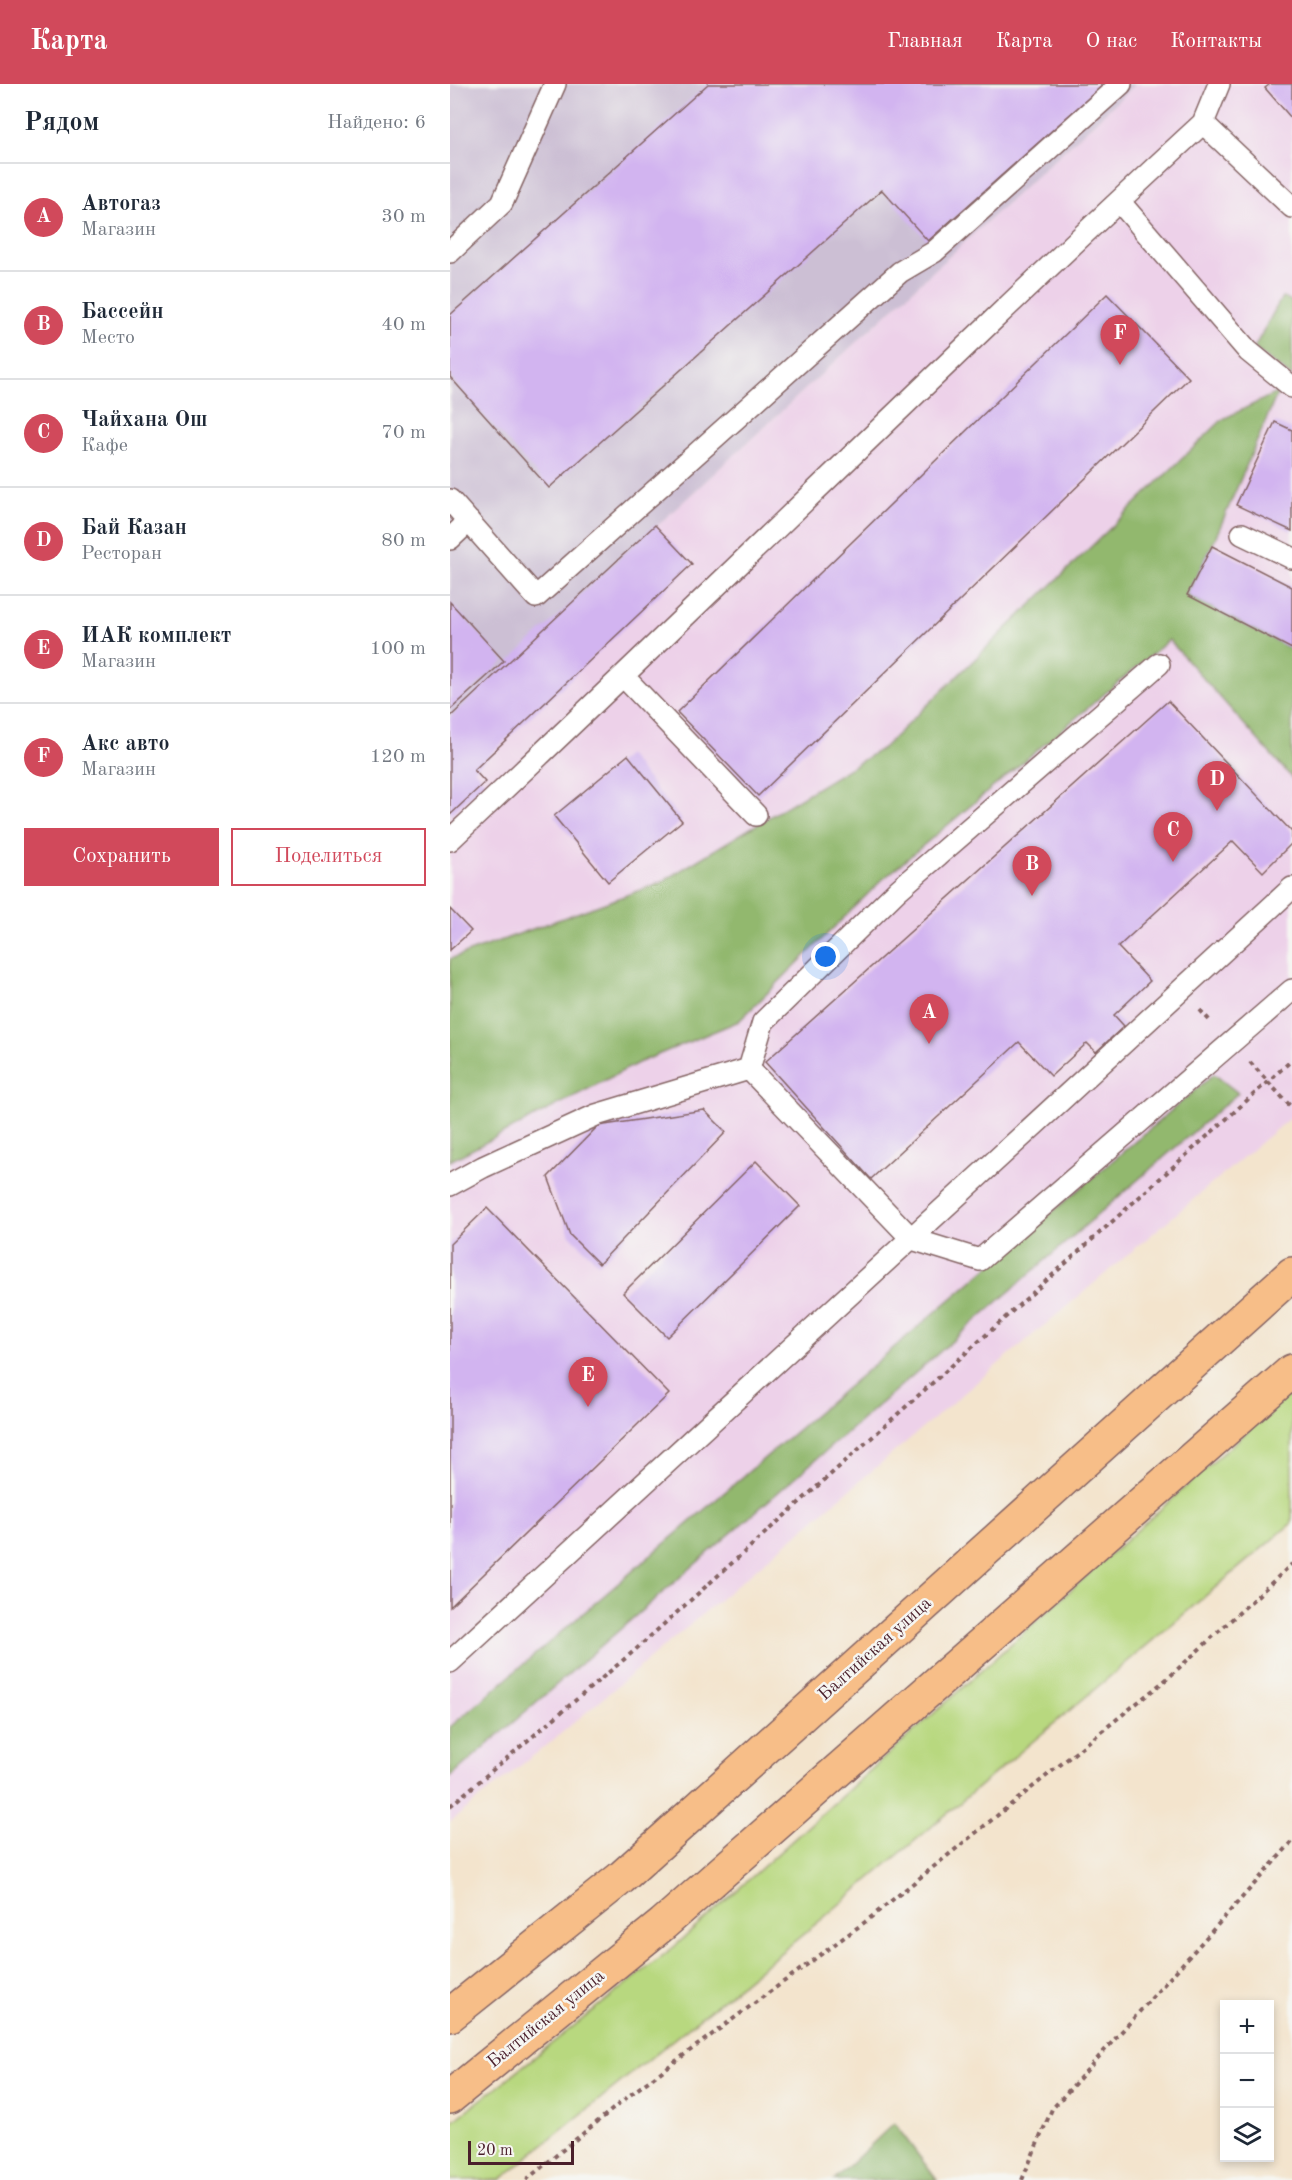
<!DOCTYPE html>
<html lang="ru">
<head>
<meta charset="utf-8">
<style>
	body { margin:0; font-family:"Old Standard TT",serif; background:#f2f2f3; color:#1f2937 }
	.controls { position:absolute; right:18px; bottom:18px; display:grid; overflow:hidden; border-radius:0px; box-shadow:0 3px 9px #0003 }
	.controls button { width:54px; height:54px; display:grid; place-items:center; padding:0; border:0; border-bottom:2px solid #e0e1e3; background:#fff; color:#1f2937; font:30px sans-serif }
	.scale { position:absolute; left:18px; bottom:15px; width:106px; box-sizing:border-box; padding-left:6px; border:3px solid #4a1f2b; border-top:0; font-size:16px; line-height:21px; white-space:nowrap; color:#4a1f2b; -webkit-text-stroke:4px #f6f6f2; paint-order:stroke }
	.you { position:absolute; left:376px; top:873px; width:21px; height:21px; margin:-15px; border:4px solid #fff; border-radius:50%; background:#1a73e8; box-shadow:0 0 0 9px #1a73e833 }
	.badge { display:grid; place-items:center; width:39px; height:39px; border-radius:50%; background:#d1495b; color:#fff; font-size:20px; font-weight:700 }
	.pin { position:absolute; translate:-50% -50px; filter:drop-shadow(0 2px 3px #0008) }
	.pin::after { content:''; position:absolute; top:32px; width:21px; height:18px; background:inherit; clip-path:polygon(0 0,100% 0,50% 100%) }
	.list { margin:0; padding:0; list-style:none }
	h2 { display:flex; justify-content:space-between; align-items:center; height:78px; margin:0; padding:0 24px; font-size:26px }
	h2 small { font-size:20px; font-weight:400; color:#747a83 }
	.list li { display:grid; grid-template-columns:39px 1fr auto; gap:18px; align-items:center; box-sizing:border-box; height:108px; padding:0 24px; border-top:2px solid #e0e1e3 }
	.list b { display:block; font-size:22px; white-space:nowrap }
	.list p { margin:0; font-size:20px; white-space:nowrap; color:#747a83 }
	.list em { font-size:20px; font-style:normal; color:#747a83 }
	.actions { display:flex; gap:12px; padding:18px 24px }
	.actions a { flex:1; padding:14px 0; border:2px solid #d1495b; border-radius:0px; text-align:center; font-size:21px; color:#d1495b }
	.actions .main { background:#d1495b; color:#fff }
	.icon { flex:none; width:33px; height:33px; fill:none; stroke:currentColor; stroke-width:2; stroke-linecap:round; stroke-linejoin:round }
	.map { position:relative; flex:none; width:842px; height:2096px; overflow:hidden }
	header { display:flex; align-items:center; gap:36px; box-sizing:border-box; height:84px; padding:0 30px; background:#d1495b; color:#fff }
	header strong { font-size:28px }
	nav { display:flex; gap:33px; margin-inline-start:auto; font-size:21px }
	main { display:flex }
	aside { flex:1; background:#fff }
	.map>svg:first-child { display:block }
	.built { fill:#edd1e9 }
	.industrial { fill:#ccbfd4 }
	.green { fill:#b8d87f; stroke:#817c55; stroke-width:1.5 }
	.forest { fill:#92b86e; stroke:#6e6c4c; stroke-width:1.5 }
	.building { fill:#d2b4f0 }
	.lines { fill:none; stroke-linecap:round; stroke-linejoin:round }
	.service-casing { stroke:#856464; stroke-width:24 }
	.primary-casing { stroke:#856464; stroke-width:36 }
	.path { stroke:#856464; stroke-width:4; stroke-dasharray:4.5 4.5; stroke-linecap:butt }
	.service { stroke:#fff; stroke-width:21 }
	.primary { stroke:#f7be88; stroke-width:33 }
	.labels { text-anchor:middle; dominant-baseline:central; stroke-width:5; stroke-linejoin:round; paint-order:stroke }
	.street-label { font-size:18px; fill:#4a1f2b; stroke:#f6f6f2 }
</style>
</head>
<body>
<header>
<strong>Карта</strong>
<nav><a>Главная</a><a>Карта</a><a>О нас</a><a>Контакты</a></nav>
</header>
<main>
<aside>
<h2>Рядом<small>Найдено: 6</small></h2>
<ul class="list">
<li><span class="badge">A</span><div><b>Автогаз</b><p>Магазин</p></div><em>30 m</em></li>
<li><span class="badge">B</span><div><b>Бассейн</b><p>Место</p></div><em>40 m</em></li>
<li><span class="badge">C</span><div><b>Чайхана Ош</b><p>Кафе</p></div><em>70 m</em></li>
<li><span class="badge">D</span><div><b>Бай Казан</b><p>Ресторан</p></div><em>80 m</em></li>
<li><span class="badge">E</span><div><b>ИАК комплект</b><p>Магазин</p></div><em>100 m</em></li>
<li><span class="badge">F</span><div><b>Акс авто</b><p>Магазин</p></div><em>120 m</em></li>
</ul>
<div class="actions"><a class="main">Сохранить</a><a>Поделиться</a></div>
</aside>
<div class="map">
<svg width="842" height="2096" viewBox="0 0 842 2096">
	<rect width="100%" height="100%" fill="#f6f6f2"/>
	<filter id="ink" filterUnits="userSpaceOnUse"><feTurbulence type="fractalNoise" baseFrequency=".0167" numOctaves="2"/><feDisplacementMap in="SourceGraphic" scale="12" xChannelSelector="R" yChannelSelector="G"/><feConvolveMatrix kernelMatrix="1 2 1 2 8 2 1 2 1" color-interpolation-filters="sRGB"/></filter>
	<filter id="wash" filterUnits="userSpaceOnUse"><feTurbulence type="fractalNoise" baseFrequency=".008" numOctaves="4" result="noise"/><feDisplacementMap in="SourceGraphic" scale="24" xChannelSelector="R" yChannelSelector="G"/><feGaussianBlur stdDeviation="1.35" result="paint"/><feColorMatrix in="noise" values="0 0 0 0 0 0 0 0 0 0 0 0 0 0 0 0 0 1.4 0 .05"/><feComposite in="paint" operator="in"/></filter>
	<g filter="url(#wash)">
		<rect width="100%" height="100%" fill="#f3e4cd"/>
		<!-- built -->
		<path class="built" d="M686,0h156v1032l-734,620 -108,86v-661l20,-11 -20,-181v-252z"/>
		<!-- industrial -->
		<path class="industrial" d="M0,0h686l-686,633z"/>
		<!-- green -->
		<path class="green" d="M842,1307v132l-470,396 -322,261h-50v-56l225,-178z"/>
		<!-- forest -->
		<path class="forest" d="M832,213l10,4v76l-38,-29z
			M828,308l-66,154 -25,49 105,54v129l-123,-138 -287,240 -143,141 -101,42 -188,98v-202l210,-76 223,-135 340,-329z
			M764,990l24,19 -788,684v-50z
			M444,2039l43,57h-103z"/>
		<g id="blocks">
			<!-- building -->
			<path class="building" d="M258,0h396l-176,157 -46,-51 -333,298 -99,-111v-62z
				M820,0h22v35l-27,-31z
				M657,210l82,84 -431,418 -81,-84z
				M825,338l17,8v101l-56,-26z
				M205,441l37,39 -218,206 11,12 -35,33v-98z
				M762,462l80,41v62l-105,-54z
				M0,518l54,59 -54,49z
				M718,617l124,131v11l-29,29 -30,-31 -115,106 32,34 -36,34 10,11 -28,26 -9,-9 -36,33 -32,-34 -148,137 -106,-117z
				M178,671l54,66 -74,61 -54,-66z
				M0,825l21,22 -21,19z
				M254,1026l22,22 -127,132 -29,-29 -22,-58 50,-51z
				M306,1077l44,45 -133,131 -44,-44z
				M37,1124l182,186 -219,213v-363z"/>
		</g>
	</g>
	<g filter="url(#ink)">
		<use href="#blocks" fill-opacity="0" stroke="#856464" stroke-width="1.5"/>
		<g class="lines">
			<defs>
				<path id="service" d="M769,0l-16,39 89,84
					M669,117l129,150 44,36
					M0,168l52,-49 53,-119
					M0,416l86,97 364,-325 34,-20 187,-168
					M792,450l50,24
					M0,455l19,-18
					M174,593l132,138
					M0,756c253,-237 498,-482 753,-717
					M299,985l14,-47 135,-132 261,-226
					M0,1101l33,-18 113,-52 153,-46 163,170 68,21 312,-270
					M0,1578l842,-774"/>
				<path id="primary" d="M0,1931l171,-137 671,-604
					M0,2013l213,-173 629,-553"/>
			</defs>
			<!-- service casing -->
			<use href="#service" class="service-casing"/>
			<!-- primary casing -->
			<use href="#primary" class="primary-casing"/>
			<!-- path -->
			<path class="path" d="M750,926l11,12
				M800,978l42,46
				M0,1722l184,-155 658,-591
				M76,2096l109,-89 230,-169 303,-244 124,-114
				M572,2096l30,-71 240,-267"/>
			<!-- service -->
			<use href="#service" class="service"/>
			<!-- primary -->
			<use href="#primary" class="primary"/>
		</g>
	</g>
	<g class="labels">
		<!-- street labels -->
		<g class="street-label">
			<text transform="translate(425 1565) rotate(-42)">Балтийская улица</text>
			<text transform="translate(96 1935) rotate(-39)">Балтийская улица</text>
		</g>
	</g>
</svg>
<div class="controls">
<button>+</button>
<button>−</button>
<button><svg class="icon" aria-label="layers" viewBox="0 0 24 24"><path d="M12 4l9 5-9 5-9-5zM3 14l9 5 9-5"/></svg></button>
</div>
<div class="scale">20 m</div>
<div class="you"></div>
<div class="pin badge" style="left:479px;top:960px">A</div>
<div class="pin badge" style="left:582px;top:812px">B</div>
<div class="pin badge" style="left:723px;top:778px">C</div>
<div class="pin badge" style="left:767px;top:727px">D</div>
<div class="pin badge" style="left:138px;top:1323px">E</div>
<div class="pin badge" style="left:670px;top:281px">F</div>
</div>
</main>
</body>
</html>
